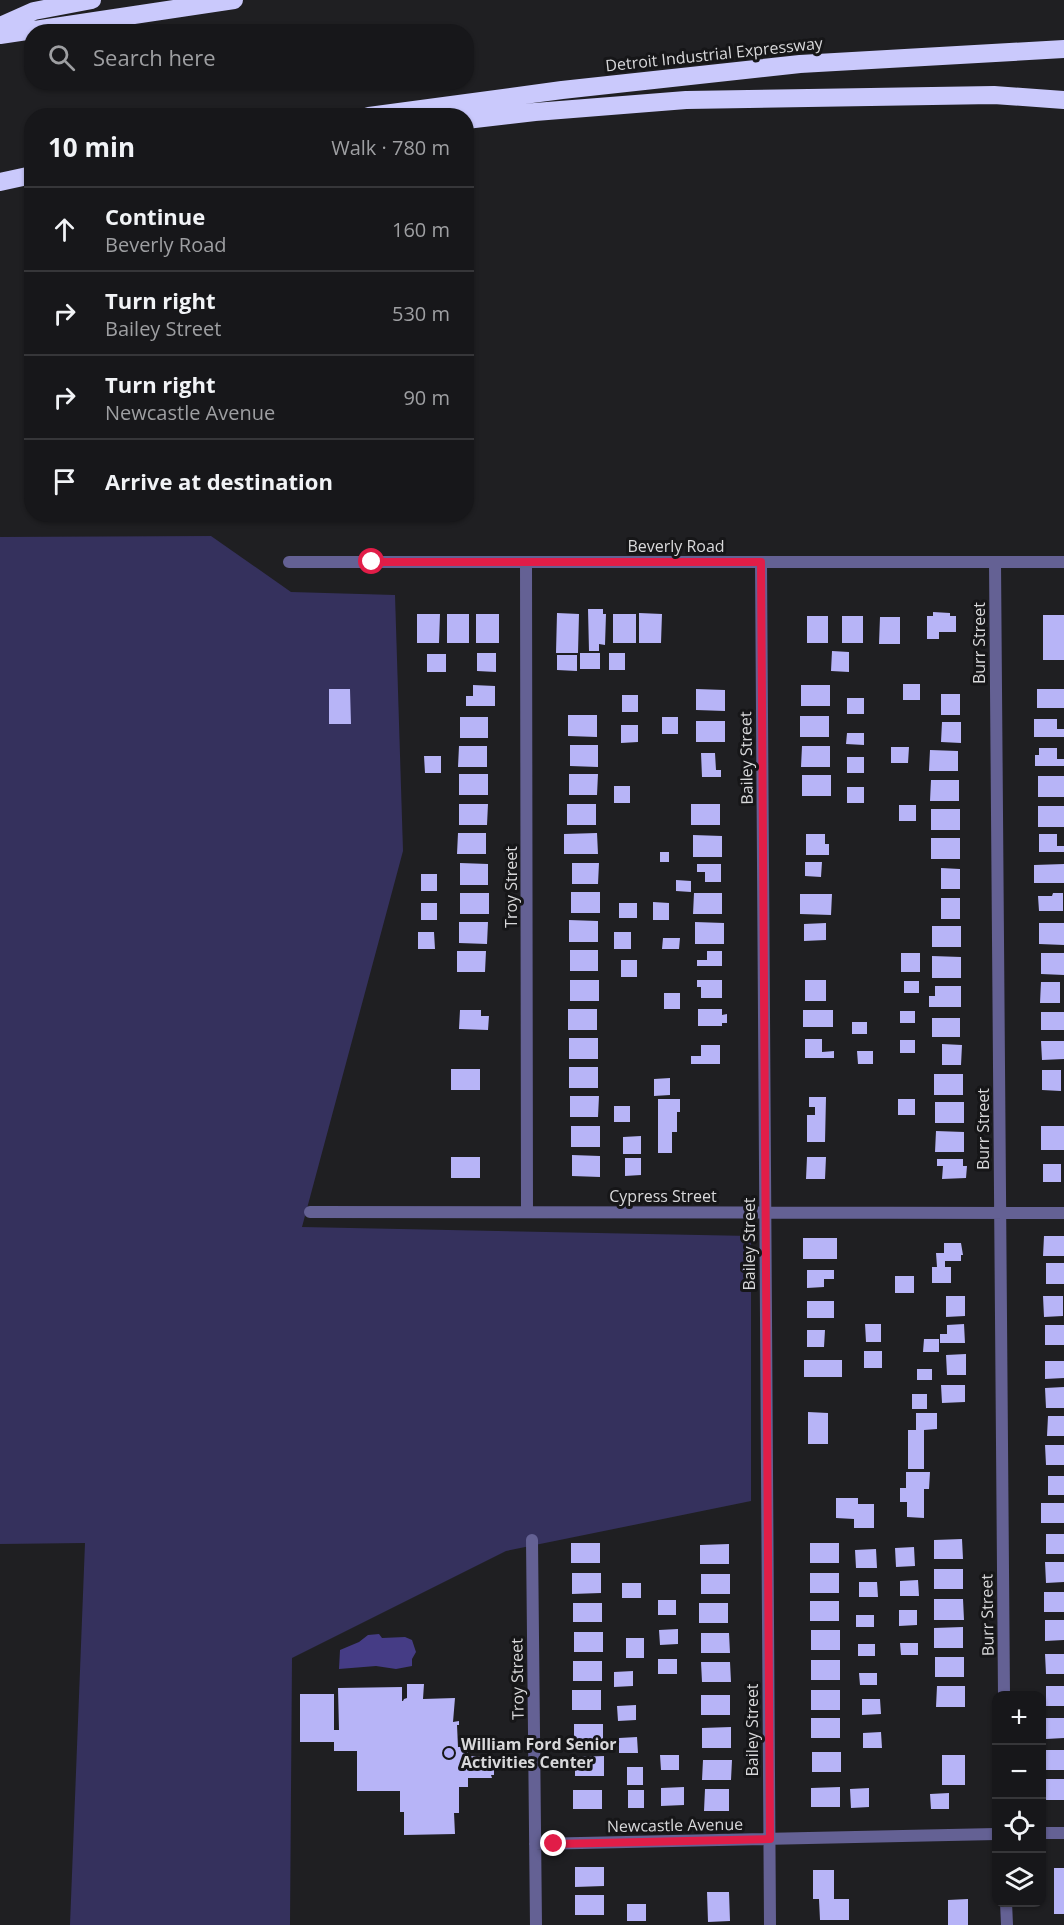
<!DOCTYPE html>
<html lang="en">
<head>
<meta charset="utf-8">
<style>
	body { margin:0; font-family:"Open Sans",sans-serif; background:#242427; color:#f1f3f6 }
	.controls { position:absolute; right:18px; bottom:18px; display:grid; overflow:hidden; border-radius:12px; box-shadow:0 2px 4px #0004 }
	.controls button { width:54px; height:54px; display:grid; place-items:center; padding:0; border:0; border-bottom:2px solid #363639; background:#17171a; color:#f1f3f6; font:30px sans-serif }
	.stop { position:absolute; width:18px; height:18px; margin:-14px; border:4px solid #e11d48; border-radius:50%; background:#fff }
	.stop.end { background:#e11d48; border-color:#fff; box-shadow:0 2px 6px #0008 }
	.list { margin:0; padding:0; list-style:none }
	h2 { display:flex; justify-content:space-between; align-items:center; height:78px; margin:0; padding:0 24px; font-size:26px }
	h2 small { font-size:20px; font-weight:400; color:#9e9fa2 }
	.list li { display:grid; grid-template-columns:39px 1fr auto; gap:18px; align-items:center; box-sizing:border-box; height:84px; padding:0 24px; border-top:2px solid #363639 }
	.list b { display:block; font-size:22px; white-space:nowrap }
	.list p { margin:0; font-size:20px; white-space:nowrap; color:#9e9fa2 }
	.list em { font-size:20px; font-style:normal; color:#9e9fa2 }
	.icon { flex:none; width:33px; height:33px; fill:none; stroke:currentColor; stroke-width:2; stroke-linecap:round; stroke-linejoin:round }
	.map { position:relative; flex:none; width:1064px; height:1925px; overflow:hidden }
	.search { position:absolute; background:#17171a; box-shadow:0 2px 4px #0004; left:24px; top:24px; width:450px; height:66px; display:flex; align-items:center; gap:15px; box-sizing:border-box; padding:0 21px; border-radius:24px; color:#9e9fa2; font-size:22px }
	.panel { position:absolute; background:#17171a; box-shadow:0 2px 4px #0004; left:24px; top:108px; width:450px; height:414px; border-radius:24px }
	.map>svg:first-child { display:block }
	.green { fill:#35315d }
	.water { fill:#453c85 }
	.building { fill:#b7b4f7 }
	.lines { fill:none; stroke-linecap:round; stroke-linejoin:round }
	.street { stroke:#646194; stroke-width:12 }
	.highway { stroke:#cac9fc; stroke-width:18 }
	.route { stroke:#e11d48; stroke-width:8 }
	.poi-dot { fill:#b1adfa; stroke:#161618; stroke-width:2 }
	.labels { text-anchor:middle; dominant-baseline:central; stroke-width:6; stroke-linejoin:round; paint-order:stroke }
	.street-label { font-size:16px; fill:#d8d8da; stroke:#161618 }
	.poi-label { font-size:16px; font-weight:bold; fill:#d8d8da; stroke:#161618; text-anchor:start }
</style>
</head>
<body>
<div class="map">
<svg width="1064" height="1925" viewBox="0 0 1064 1925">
	<rect width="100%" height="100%" fill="#1f1f22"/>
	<!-- green -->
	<path class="green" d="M211,536l80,56 104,3 8,256 -101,376 449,9v265l-245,50 -214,107 -2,267h-220l15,-382 -85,1v-1007z"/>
	<!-- water -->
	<path class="water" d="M379,1634l3,4 23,-1 7,3 4,12 -4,7v7l-16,3 -20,-3 -37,3 1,-19 19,-8 9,-7z"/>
	<!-- building -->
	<path class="building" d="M588,609h15v5h3l-1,31 -6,-1v7h-10z
		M933,612l17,1v3h6v16h-17v7h-12v-23h6z
		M557,613l22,1 -1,39h-22z
		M639,613l23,1 -1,29h-22z
		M417,614h23l-1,29h-22z
		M447,614h22v29h-22z
		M476,614h23v29h-23z
		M613,614h23v29h-23z
		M1043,615h21v45h-21z
		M807,616h21v27h-21z
		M842,616h21v27h-21z
		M880,617h20v27h-21z
		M832,651l17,1v20l-18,-1z
		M477,653h19v19l-19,-1z
		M580,653h20v16h-20z
		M609,653h16v17h-16z
		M427,654h19v18h-19z
		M557,655h20v16l-20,-1z
		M903,684h17v16h-17z
		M473,685l22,1v20h-29v-10h7z
		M801,685h29v21h-29z
		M329,689h21l1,35h-22z
		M696,689l29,1v21l-29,-1z
		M1037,689h27v19h-27z
		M941,694h19v21h-19z
		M622,695h16v17h-16z
		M847,698h17v16h-17z
		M568,715h29v22l-29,-1z
		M800,716h29v21h-29z
		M460,717h28v21h-28z
		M662,717h16v17h-16z
		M1034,719h23v10h7v8h-30z
		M696,721h29v21h-29z
		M942,722h19v21l-20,-1z
		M621,725h17v17l-17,1z
		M847,733h17v12l-18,-1z
		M570,745h28v22l-28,-1z
		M459,746h28v21h-29z
		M802,746h28v21h-29z
		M891,747h18l-1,16h-17z
		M1039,748h18v11h7v7h-29v-11h4z
		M930,750l28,1v20h-29z
		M701,753h14l1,17h5v7h-19z
		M424,756h17v17h-16z
		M847,757h17v16h-17z
		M459,774h29v21h-29z
		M569,774h29l-1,21h-28z
		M802,775h29v21h-29z
		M1038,776h26v21h-26z
		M931,780h28v21h-29z
		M614,786h16v17h-16z
		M847,787h17v16h-17z
		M459,804h29l-1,21h-28z
		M567,804h29v21h-29z
		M691,804h29v21h-29z
		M899,805h17v16h-17z
		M1038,806h26v21h-26z
		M931,809h29v21h-29z
		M458,833h28v21h-29z
		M597,833l1,21h-34v-20z
		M806,834h19v10h4v11h-23z
		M1039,834h18v12h7v6h-25z
		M693,835l29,1v21h-29z
		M931,838h29v21h-29z
		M660,852h9v10h-9z
		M805,862h17l-1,15 -16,-1z
		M460,863l28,1v21h-28z
		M572,863h27l-1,21h-26z
		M697,864h24v18h-16v-10h-8z
		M1064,864v19h-30v-18z
		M941,868l19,1v20h-19z
		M421,874h16v17h-16z
		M676,880l15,1v11l-15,-1z
		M571,892h29v21h-29z
		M460,893h29v21h-29z
		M694,893h28v21h-29z
		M1053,893h10v18h-24l-1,-15h14z
		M800,894h32l-1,21 -31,-1z
		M941,898h19v21h-19z
		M653,902l16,1v17h-16z
		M421,903h16v17h-16z
		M619,903h18v15h-18z
		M569,920l29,1v21h-29z
		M459,922h29l-1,22 -28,-1z
		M695,922l29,1v21h-29z
		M826,923v17l-22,1v-17z
		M1039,923h25v22l-25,-1z
		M932,926h29v21h-29z
		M418,932h16l1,17h-17z
		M614,932h17v17h-17z
		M663,938h17l-1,11h-17z
		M570,950h28v21h-28z
		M457,951h29l-1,21h-28z
		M707,951h15v15h-25v-6h10z
		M901,953h19v19h-19z
		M1041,953h23v22l-23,-1z
		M932,956l29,1v21h-29z
		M621,960h16v17h-16z
		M570,980h29v21h-29z
		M697,980h25v18h-21v-11h-4z
		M805,980h21v21h-21z
		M904,981h15v12h-15z
		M1041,982h19v21h-20z
		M935,986h26v21h-32v-11h6z
		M664,993h16v16h-16z
		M568,1009h29v21h-29z
		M698,1009h24v6l5,-1v9h-5v3h-24z
		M460,1010h21v6h8l-1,14 -29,-1z
		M803,1010h30v17h-30z
		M900,1011h15v12h-15z
		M1041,1012h23v18h-23z
		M932,1018h28v19h-28z
		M852,1022h15v12h-15z
		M569,1038h29v21h-29z
		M805,1039h17v13l12,-1v7h-29z
		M900,1040h15v13h-15z
		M1041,1041h23v18l-22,1z
		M942,1044l20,1 -1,20h-19z
		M701,1045h19v19h-29v-8h10z
		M857,1051h16v13h-15z
		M569,1067h29v21h-29z
		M451,1069h29v21h-29z
		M1042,1070h19v21l-19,-1z
		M934,1074h29v21h-29z
		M670,1078v17l-16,1v-17z
		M570,1096h29l-1,21h-28z
		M809,1097h17l-1,45h-18v-27h8v-8h-6z
		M658,1099h22v13h-3v20h-5v21h-14z
		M898,1099h17v16h-17z
		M935,1102h29v21h-29z
		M614,1106h16v16h-16z
		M571,1126h29v21h-29z
		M1041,1126h23v24h-23z
		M936,1131l28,1v20h-29z
		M641,1136v18h-18v-17z
		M572,1155l28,1v21l-28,-1z
		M451,1157h29v21h-29z
		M807,1157h19l-1,22h-19z
		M625,1158h16v17l-16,1z
		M937,1159h26v7h4l-1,12 -24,1 1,-13h-6z
		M1043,1164h18v18h-18z
		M1044,1236h20v20h-21z
		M803,1238h34v21h-34z
		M944,1243h17l2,12h-2v6h-16v6h6v16h-19v-16h5l-1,-14h8z
		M1046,1263h18v21h-18z
		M807,1270h27v9h-10v8l-17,1z
		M895,1276h19v17h-19z
		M946,1296h19v20l-19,1z
		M1043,1296h20v20l-19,1z
		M807,1301h27v17h-27z
		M865,1324h16v18h-15z
		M964,1324l1,19h-25v-9h7v-9z
		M1045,1325h19v20h-19z
		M807,1330h18l-1,17h-17z
		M924,1339h15v13h-16z
		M864,1351h18v17h-18z
		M966,1354v21h-19l-1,-20z
		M804,1360h38v17h-38z
		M1045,1361h19v17l-19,1z
		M917,1369h15v11h-15z
		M941,1385h24v17l-23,1z
		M1064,1387v21h-18l-1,-20z
		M912,1394h15v15h-15z
		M808,1412l20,1v31h-20z
		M916,1413h21v16l-13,1v39h-16v-39h8z
		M1048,1416h16v20h-17z
		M1045,1445h19v20h-18z
		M906,1472h24l-1,17h-5v29l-17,-1v-15h-7v-14h6z
		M1048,1476h16v19h-16z
		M836,1498h22v6h16v24h-20v-9l-18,-1z
		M1041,1503h23v20h-23z
		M1046,1534h18v20h-18z
		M962,1539l1,20h-29v-19z
		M571,1543h29v20h-29z
		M810,1543h29v20h-29z
		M729,1544v20h-29v-19z
		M914,1547l1,19 -19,1 -1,-19z
		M876,1549l1,19h-21l-1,-18z
		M1045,1562h19v20l-18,1z
		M934,1569h29v20h-29z
		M572,1573h29v20l-29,1z
		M810,1573h29v20h-29z
		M701,1574h29v20h-29z
		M918,1580l1,16h-19v-15z
		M859,1582h18l1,15h-19z
		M622,1583h19v15h-19z
		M1044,1592h20v20h-20z
		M934,1599h29l1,21h-30z
		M658,1600h18v15h-18z
		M810,1601h29v20h-29z
		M573,1603h29v19h-29z
		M699,1603h29v20h-29z
		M899,1610h18v15l-18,1z
		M856,1615h18v12h-18z
		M1045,1620h19v20l-19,1z
		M963,1627v21h-29v-20z
		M678,1629v15l-18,1 -1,-15z
		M811,1630h29v20h-29z
		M574,1632h29v20h-29z
		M701,1633h28l1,20h-29z
		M626,1638h18v20h-18z
		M900,1643h18v12h-17z
		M858,1644h17v12h-17z
		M1045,1654h19v20h-18z
		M935,1657h29v20h-29z
		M658,1659h19v15h-19z
		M811,1660h29v20h-29z
		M573,1661h29v20h-29z
		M701,1662h29l1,20h-29z
		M633,1671v15l-19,1v-15z
		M859,1673h18v12h-17z
		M407,1684h17l-1,15 32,-1 -2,24 6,-1v4h-2l1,22h10v9l26,1v18h-3l1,3h-24v9h-9v26h-5l1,21 -51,1v-23h-4v-21h-43v-40h-23v-9h-34v-48h34v36h5l-1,-42 64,-1v14h1l1,-2 3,-1z
		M937,1686h28v21h-29z
		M1046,1686h18v20h-18z
		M572,1690h29v20h-29z
		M811,1690h29v20h-29z
		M701,1695h29v20h-29z
		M862,1699h18l1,15 -19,1z
		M636,1705v15l-18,1 -1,-15z
		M811,1718h29v20h-29z
		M1046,1718h18v20l-18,1z
		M574,1724h29v20h-29z
		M731,1727v21h-29v-20z
		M881,1732l1,16h-19v-15z
		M637,1737l1,16h-19v-15z
		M1043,1750h21v20h-21z
		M812,1752h29v20h-29z
		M660,1755h19v15h-18z
		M942,1755h23v30h-23z
		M604,1756v20h-29v-19z
		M703,1760h29l-1,20h-29z
		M627,1767h16v18h-16z
		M1042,1779h22v21h-21z
		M684,1787v18l-23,1v-18z
		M840,1787v20h-29v-19z
		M869,1788v19l-18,1 -1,-19z
		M705,1789h24v22h-25z
		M573,1790h29v19h-29z
		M628,1790h16v18h-16z
		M949,1793v16h-18l-1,-15z
		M575,1867h29v19l-29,1z
		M1054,1868h10v46h-10z
		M813,1870h21v29h15v21h-29l-1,-21h-6z
		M707,1892h22l1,29 -22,1z
		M575,1895h29v20h-29z
		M968,1899v26h-20v-25z
		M627,1904h19v17h-19z"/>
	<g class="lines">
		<!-- street -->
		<path class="street" d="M289,562h775
			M526,562l1,650
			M761,562l9,1363
			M995,562l9,1134
			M310,1212l754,1
			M532,1540l4,385
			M1042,1833h22
			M535,1844l461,-10
			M1006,1902l1,23"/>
		<!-- highway -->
		<path class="highway" d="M0,26l34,-15 58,-11
			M0,35l234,-35
			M369,116l193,-26 238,-26 264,-15
			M466,120l69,-8 151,-12 308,-5 70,5
			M0,182l32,-7"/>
	</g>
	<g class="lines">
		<!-- route -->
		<path class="route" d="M372,562h389l9,1277 -216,5"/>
	</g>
	<!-- markers -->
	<circle class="poi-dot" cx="449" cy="1753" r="6"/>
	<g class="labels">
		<!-- street labels -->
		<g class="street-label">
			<text transform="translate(714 54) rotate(-6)">Detroit Industrial Expressway</text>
			<text x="676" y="546">Beverly Road</text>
			<text transform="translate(979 643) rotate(-90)">Burr Street</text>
			<text transform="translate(746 758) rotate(-91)">Bailey Street</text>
			<text transform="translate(511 887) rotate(-90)">Troy Street</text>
			<text transform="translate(983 1129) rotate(-90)">Burr Street</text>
			<text x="663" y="1196">Cypress Street</text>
			<text transform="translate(749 1244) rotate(-90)">Bailey Street</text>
			<text transform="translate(987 1615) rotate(-91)">Burr Street</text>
			<text transform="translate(517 1679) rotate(-91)">Troy Street</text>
			<text transform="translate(752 1730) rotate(-90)">Bailey Street</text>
			<text transform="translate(675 1825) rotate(-1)">Newcastle Avenue</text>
		</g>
		<!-- poi labels -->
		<g class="poi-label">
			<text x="461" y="1744">William Ford Senior<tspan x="461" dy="18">Activities Center</tspan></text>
		</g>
	</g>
</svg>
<div class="controls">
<button>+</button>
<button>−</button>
<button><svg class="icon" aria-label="locate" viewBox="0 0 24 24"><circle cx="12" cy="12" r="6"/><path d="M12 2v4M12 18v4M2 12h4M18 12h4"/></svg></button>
<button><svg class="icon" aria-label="layers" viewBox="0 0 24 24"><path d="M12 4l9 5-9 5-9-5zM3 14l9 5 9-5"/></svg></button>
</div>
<div class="stop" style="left:372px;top:562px"></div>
<div class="stop end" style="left:554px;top:1844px"></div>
<div class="search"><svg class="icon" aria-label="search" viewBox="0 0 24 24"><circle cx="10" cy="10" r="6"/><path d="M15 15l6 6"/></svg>Search here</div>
<section class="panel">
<h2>10 min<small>Walk · 780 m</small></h2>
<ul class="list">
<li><svg class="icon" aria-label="ahead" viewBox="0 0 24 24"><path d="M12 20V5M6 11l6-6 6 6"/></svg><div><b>Continue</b><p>Beverly Road</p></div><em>160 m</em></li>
<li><svg class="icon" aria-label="right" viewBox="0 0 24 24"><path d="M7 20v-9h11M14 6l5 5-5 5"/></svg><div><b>Turn right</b><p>Bailey Street</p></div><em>530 m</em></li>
<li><svg class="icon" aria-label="right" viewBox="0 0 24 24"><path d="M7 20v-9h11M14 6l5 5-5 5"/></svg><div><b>Turn right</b><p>Newcastle Avenue</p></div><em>90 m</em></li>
<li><svg class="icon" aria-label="arrive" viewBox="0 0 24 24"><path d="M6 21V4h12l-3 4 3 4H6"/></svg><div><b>Arrive at destination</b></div></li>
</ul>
</section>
</div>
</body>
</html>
